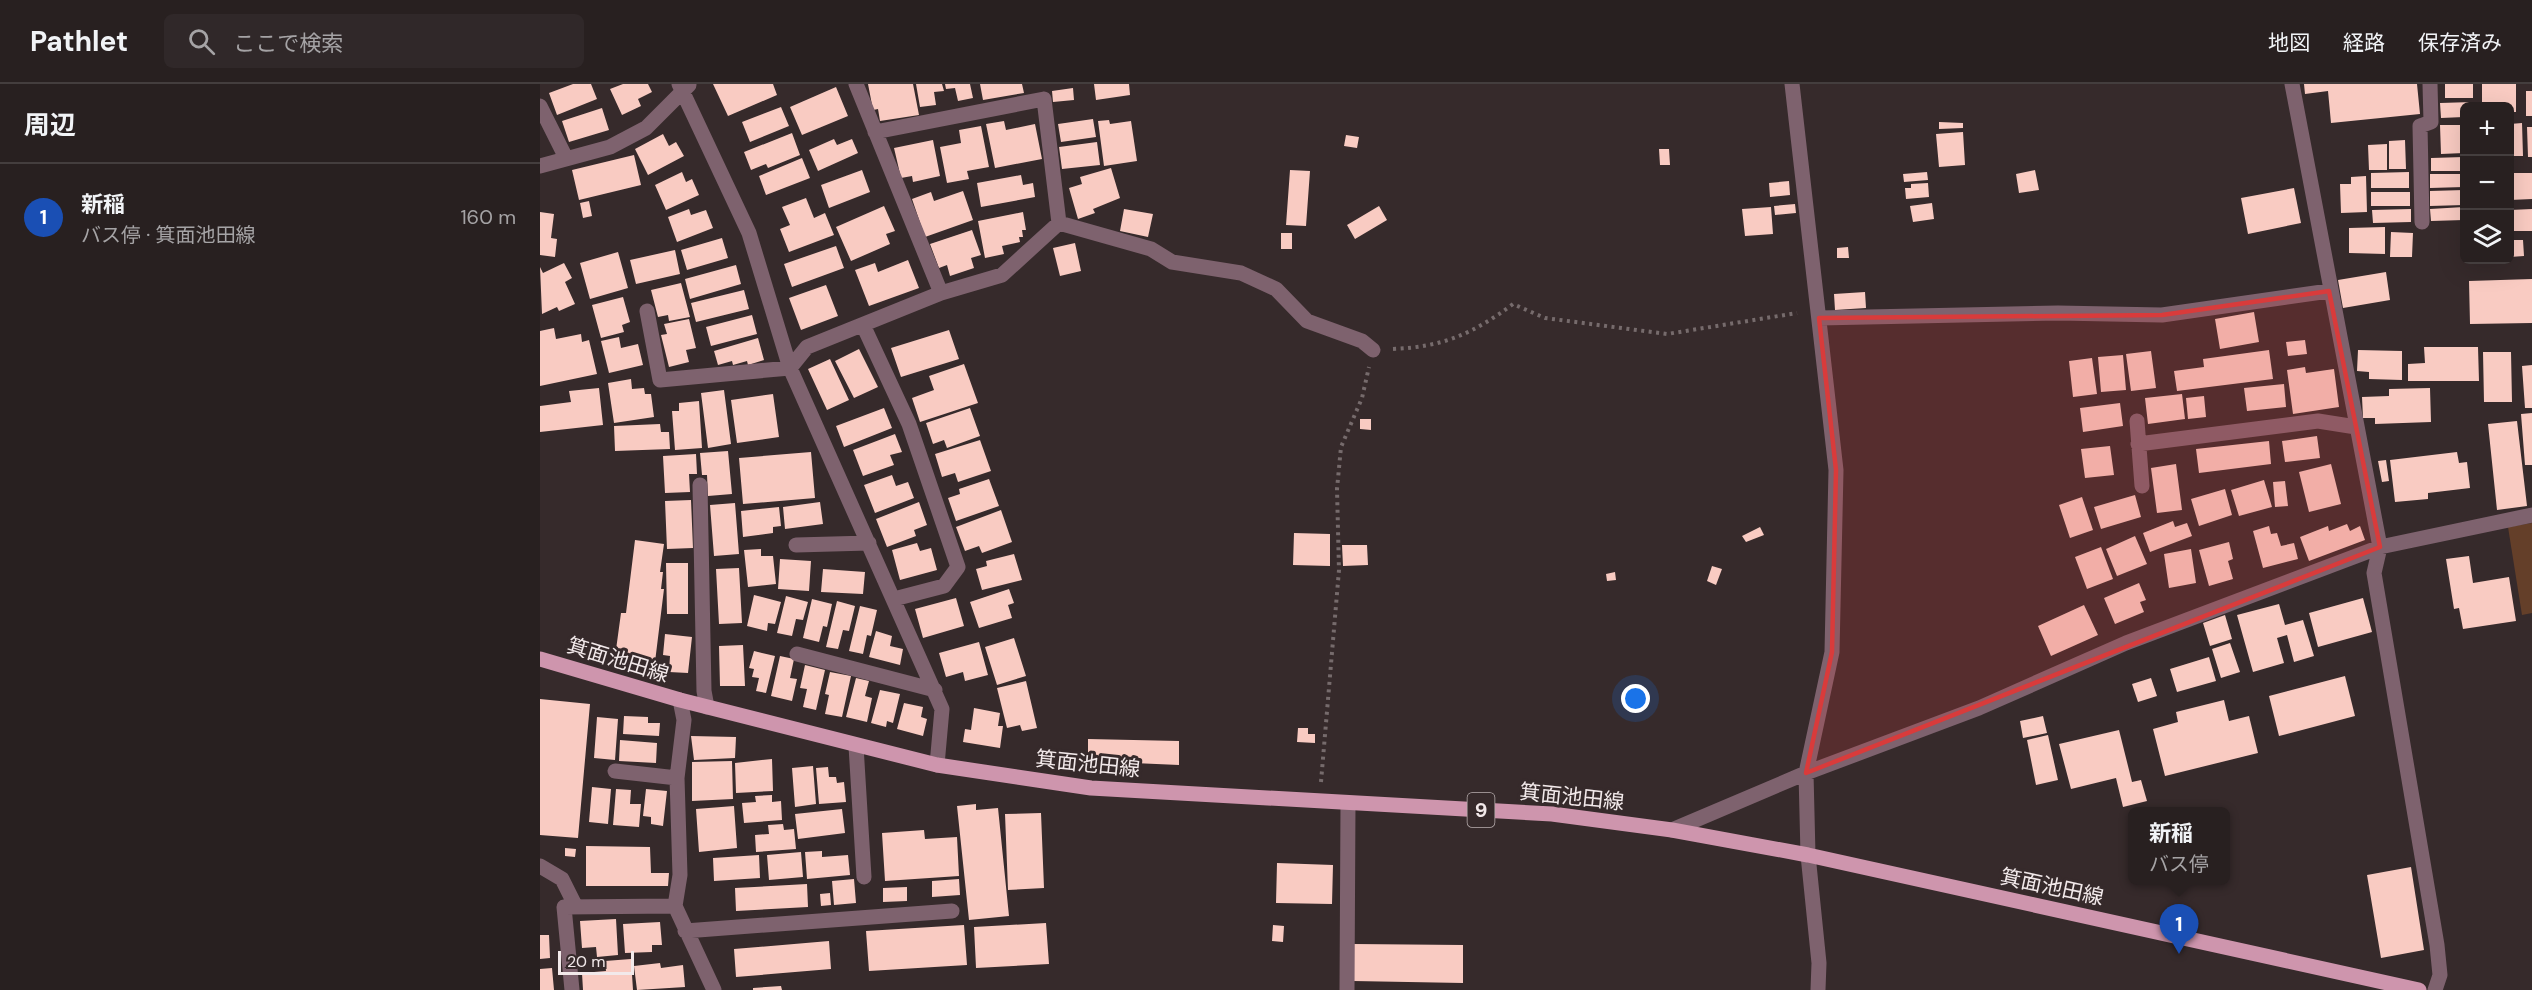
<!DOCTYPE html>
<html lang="ja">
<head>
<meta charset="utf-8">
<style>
	body { margin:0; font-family:"DM Sans","Noto Sans JP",sans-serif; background:#302829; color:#f1f3f6 }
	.controls { position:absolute; right:18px; top:18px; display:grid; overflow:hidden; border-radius:9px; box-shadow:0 6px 24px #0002 }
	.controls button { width:54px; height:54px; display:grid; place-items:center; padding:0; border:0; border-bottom:2px solid #443e3e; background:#282020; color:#f1f3f6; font:30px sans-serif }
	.scale { position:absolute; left:18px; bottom:15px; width:76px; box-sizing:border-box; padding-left:6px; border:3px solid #f2e9ea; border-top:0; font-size:16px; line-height:21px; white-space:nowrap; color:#f2e9ea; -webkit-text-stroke:4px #362a2b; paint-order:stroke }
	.you { position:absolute; left:1096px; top:615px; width:21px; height:21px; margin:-15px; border:4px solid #fff; border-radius:50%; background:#1a73e8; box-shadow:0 0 0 9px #1a73e833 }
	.badge { display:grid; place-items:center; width:39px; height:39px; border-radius:50%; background:#ea580c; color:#fff; font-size:20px; font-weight:700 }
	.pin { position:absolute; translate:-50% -50px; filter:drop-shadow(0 2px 3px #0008) }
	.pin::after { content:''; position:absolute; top:32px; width:21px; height:18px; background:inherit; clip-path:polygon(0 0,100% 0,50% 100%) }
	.popup { position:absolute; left:1588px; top:723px; width:102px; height:78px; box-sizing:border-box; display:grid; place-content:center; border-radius:9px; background:#282020; filter:drop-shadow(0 2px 4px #0005); font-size:20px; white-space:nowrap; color:#a5a3a5 }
	.popup b { font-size:22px; color:#f1f3f6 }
	.popup::after { content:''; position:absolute; left:50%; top:100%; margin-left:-12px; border:12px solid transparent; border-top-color:#282020 }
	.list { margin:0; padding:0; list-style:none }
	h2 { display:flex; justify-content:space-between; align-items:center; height:78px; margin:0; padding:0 24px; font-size:26px }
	h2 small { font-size:20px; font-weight:400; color:#a5a3a5 }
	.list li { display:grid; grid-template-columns:39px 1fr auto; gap:18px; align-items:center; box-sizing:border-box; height:108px; padding:0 24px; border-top:2px solid #443e3e }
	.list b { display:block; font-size:22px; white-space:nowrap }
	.list p { margin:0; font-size:20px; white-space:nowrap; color:#a5a3a5 }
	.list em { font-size:20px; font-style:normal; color:#a5a3a5 }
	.icon { flex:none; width:33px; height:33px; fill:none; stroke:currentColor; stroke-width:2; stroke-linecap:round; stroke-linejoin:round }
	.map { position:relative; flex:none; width:1992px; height:906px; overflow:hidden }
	header { display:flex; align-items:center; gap:36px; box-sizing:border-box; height:84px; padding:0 30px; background:#282020; border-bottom:2px solid #443e3e }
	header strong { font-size:28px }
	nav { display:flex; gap:33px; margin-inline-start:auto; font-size:21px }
	.search { width:420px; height:54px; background:#302829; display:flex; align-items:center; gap:15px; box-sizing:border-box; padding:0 21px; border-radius:9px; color:#a5a3a5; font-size:22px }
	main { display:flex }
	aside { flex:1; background:#282020 }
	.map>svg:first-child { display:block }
	.green { fill:#643f29 }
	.building { fill:#f9cbc2 }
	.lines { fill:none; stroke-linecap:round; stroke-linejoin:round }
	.path { stroke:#766b6c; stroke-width:4; stroke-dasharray:3 4.5; stroke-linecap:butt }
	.minor { stroke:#7e626e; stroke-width:15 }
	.major { stroke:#ce95ad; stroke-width:15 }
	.marked { fill:#d93b3b; fill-opacity:0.2; stroke:#d93b3b; stroke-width:4.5; stroke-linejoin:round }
	.labels { text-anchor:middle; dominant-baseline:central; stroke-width:6; stroke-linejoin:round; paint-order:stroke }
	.shield { fill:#362a2b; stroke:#bab0b1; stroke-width:1.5 }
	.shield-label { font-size:20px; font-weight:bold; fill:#f2e9ea }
	.street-label { font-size:21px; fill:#f2e9ea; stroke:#362a2b }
</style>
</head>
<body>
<header>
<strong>Pathlet</strong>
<div class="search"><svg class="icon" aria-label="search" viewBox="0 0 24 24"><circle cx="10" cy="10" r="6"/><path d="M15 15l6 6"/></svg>ここで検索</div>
<nav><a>地図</a><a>経路</a><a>保存済み</a></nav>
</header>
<main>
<aside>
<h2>周辺<small></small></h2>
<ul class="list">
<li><span class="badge" style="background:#1a4fb4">1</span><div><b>新稲</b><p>バス停 · 箕面池田線</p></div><em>160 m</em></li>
</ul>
</aside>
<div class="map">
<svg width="1992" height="906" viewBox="0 0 1992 906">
	<rect width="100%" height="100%" fill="#362a2b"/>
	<!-- green -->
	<path class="green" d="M1992,439v90l-10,2 -14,-88z"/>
	<!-- building -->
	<path class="building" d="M33,0h18l6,15 -40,16 -8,-22z
		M83,0h25l4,8 -14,7 3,7 -19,9 -12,-26z
		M173,0h60l4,11 -49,21z
		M328,0h45l6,31 -39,6 -2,-12 -5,1z
		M376,0h26l2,7 -10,1 2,13 -16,2z
		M405,0h25l3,14 -15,3 -3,-13 -9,1z
		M440,0h42l2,9 -41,7z
		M554,0h35l1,11 -34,5z
		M1764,0h113l3,30 -89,9 -3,-32 -23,3z
		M1905,0h28v14h-28z
		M1942,0h34v28h-6v-6h-28z
		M296,3l12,29 -46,19 -12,-28z
		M533,4l1,12 -21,2 -1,-11z
		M1986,7h6v25h-6z
		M1932,18l1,4h-9v11l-23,1 -1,-15z
		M241,23l8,19 -39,16 -8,-20z
		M62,24l7,22 -40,12 -7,-21z
		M553,35l3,18 -35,5 -3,-18z
		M569,36l1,4 21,-3 6,40 -33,5 -6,-45z
		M464,37l2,9 29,-6 7,35 -47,9 -9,-44z
		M1399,38l24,1v5l-24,1z
		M1982,39l1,33h-13v-32z
		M1900,41h24v28l-23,1z
		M441,42l8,41 -22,4 2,8 -22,4 -7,-36 21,-4 -2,-13z
		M1987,43h5v30h-4z
		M1423,48l2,33 -26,2 -3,-33z
		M252,49l8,22 -32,13 -2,-4 -15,6 -7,-18z
		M123,50l6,12 7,-4 8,14 -36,19 -13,-26z
		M806,51l13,2 -2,11 -13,-2z
		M294,55l3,6 15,-6 6,14 -40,18 -9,-21z
		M393,56l7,36 -27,6 -1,-6 -11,2 -7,-30z
		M1865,56l1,29h-17v-28z
		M557,58l3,23 -38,4 -3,-22z
		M1847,60v26h-18l-1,-25z
		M1119,65h10l1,16h-10z
		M94,71l7,30 -62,15 -7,-30z
		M1924,73v14h-33v-13z
		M262,74l8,20 -44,17 -7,-19z
		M571,84l9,30 -27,11 2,4 -17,6 -9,-31 13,-4 -2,-7z
		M322,86l8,22 -41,16 -8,-23z
		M750,86l20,1 -4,55 -20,-1z
		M1495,86l4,20 -20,3 -3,-19z
		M142,88l4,10 6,-3 7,16 -33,15 -11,-25z
		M1387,88l1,8 -24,2 -1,-8z
		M1869,88v16h-38v-15z
		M1970,89h22v26l-22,1z
		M1890,90h34v13l-34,1z
		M481,91l2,10 10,-2 2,14 -54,10 -4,-24z
		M1826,92l1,36 -26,1 -1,-29h11v-7z
		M1249,97l1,14 -20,2 -1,-14z
		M1388,99l1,14 -23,2 -1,-11h6v-4z
		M1754,104l7,35 -53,11 -7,-36z
		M1924,106v15l-34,1v-15z
		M423,107l10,29 -48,17 -13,-38 19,-7 3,9z
		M1831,108h39v14h-39z
		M266,114l8,20 11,-5 9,22 -45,17 -9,-23 10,-4 -8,-18z
		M49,117l3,15 -9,2 -3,-15z
		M1392,119l2,16 -21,3 -3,-16z
		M1255,120l1,9 -21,2 -1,-9z
		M344,122l11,25 -9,3 4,10 -39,17 -15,-34z
		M839,122l8,14 -32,19 -8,-14z
		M1231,123l2,27 -28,2 -3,-27z
		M1924,123v13l-33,1 -1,-12z
		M149,125l2,6 15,-5 7,18 -36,14 -9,-25z
		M584,125l29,5 -5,23 -28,-6z
		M1871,125v13l-38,1 -1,-13z
		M1992,125v22h-22v-21z
		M0,128l14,2 -3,24 6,1 -2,18 -15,-2z
		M483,128l3,18h-4l1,7h-4l1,5 -18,4 2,8 -19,4 -7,-37z
		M1845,143v27l-36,-1v-25z
		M432,146l9,25 -10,3 3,10 -24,8 -3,-11 -8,3 -9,-24z
		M1851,148l22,1 -1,24h-22z
		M741,149h11v16h-11z
		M182,154l6,20 -41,12 -6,-20z
		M1970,156h13l1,16 -14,1z
		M535,159l6,28 -21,5 -7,-28z
		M296,162l8,22 -52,19 -8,-23z
		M1308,163l1,11h-12v-10z
		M135,166l5,24 -44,10 -6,-24z
		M78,168l10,36 -38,11 -10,-36z
		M368,176l11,28 -50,18 -14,-36 20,-7 3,9z
		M24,179l8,15 -7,4 10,22 -16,7 -2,-4 -15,7 -2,-47 3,6z
		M196,181l5,19 -51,15 -5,-20z
		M1846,188l4,28 -47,8 -5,-28z
		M1992,195v44l-62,1 -1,-43z
		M141,199l9,34 -21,4 -1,-6 -10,2 -7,-27z
		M286,201l12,31 -37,14 -12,-32z
		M204,206l5,19 -53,13 -5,-19z
		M1325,208l1,16 -31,2 -1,-16z
		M83,213l7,25 -8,3 2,7 -23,6 -9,-33z
		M1714,228l5,30 -39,7 -5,-30z
		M212,231l5,19 -46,12 -5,-19z
		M149,235l7,29 -10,2 3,12 -20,5 -8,-32 6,-1 -3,-10z
		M14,244l2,11 25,-5 1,8 7,-2 8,34 -57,12v-55z
		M409,246l10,29 -58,18 -10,-29z
		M79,253l2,11 17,-4 5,21 -34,8 -8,-32z
		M218,254l6,22 -16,5 -1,-4 -14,4 -1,-4 -14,4 -4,-14z
		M1765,256l2,14 -19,2 -2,-14z
		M1884,263h54l1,34h-71v-17l17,-1z
		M319,265l19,38 -24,11 -19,-37z
		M1729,266l4,29 -96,12 -3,-20 30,-4 -1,-8z
		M1818,266l44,1v29l-33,-1v-7l-12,-1z
		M1611,267l5,37 -25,3 -5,-37z
		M1943,268h28l1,50h-28z
		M1583,271l3,35 -25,2 -3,-35z
		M1552,274l5,36 -24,3 -4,-36z
		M290,275l19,41 -22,10 -19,-41z
		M424,280l14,39 -58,19 -8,-24 22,-8 -5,-14z
		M1992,281v43h-7l-3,-42z
		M1765,283l1,6 28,-4 5,38 -46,7 -6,-44z
		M91,295l1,10 12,-1 1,6h6l3,23 -40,6 -6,-40z
		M1744,300l2,23 -39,4 -3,-23z
		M59,304l4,37 -63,7v-26l31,-4 -2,-11z
		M1890,304l1,34 -56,2v-6h-12l-1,-21 27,-1v-7z
		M184,306l7,54 -23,4 -7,-55z
		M233,310l6,43 -42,6 -6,-43z
		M1642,310l3,25 -37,5 -3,-26z
		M1664,312l2,21 -18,2 -2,-21z
		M159,317l3,47 -27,2 -3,-39h7v-8z
		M1580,319l3,23 -40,6 -3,-24z
		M344,324l8,20 -48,19 -8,-21z
		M430,324l10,28 -33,12 -3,-8 -11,4 -7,-21z
		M1992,329v52h-7l-4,-51z
		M820,335h11v11l-11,-1z
		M1977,337l10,85 -30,4 -9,-86z
		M120,340l1,8h8l1,17 -55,2 -1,-25z
		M355,350l7,18 -12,3 4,10 -31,11 -10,-26z
		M1777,352l3,22 -35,4 -3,-21z
		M440,356l11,31 -33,11 -3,-9 -13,4 -7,-23z
		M1729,357l2,23 -72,9 -3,-24z
		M1570,362l4,29 -29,3 -4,-29z
		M188,367l4,43 -24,2 -1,-21h-5l-2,-22z
		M271,368l4,46 -72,6 -4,-46z
		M1917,368l2,11 8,-1 3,26 -42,5v6l-33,3 -5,-42z
		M156,370l1,20h-8l1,18 -25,1 -2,-37z
		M1846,376l3,21 -7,1 -4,-21z
		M1636,380l6,46 -25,3 -6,-45z
		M1791,380l10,40 -32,8 -10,-40z
		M352,391l4,11 12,-4 6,16 -39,15 -11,-28z
		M449,395l10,27 -43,15 -8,-23 12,-4 -1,-5z
		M1724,396l8,27 -33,9 -8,-26z
		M1745,397l3,25 -13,1 -2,-25z
		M1685,405l7,26 -33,11 -8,-27z
		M1595,411l6,22 -40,12 -7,-22z
		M1542,413l11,33 -23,8 -11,-33z
		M151,416l2,48 -26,1 -2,-48z
		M280,418l3,22 -38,5 -2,-22z
		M379,418l8,23 -13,5 2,6 -29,11 -11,-28z
		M195,419l4,51 -25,2 -4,-51z
		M239,423l2,19 -8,1v6l-30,4 -2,-26z
		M461,426l11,32 -30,11 -3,-7 -14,5 -9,-24z
		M1633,437l2,6 12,-4 5,13 -42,16 -7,-19z
		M1807,440l3,7 10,-5 5,14 -56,21 -9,-24 28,-11 1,5z
		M1729,442l2,8 6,-1 4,13 13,-3 4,16 -35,9 -10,-37z
		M1220,443l4,8 -18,7 -4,-6z
		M754,449l36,1v32l-37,-1z
		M1595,452l12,28 -30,12 -11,-27z
		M95,456l29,4 -4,28h3l-2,17h3l-9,73 -40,-5 6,-44h5z
		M1689,458l4,17 -5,2 5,18 -24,7 -10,-36z
		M377,459l3,8 11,-3 6,22 -37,10 -8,-30z
		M802,461h25l1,20 -25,1z
		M1561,463l12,32 -26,10 -12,-32z
		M221,465v7h12l3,28 -28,3 -4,-37z
		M1651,465l5,34 -27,5 -5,-34z
		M474,470l8,26 -40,10 -6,-21 11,-3 -1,-5z
		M1929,472l4,27 36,-6 7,44 -53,8 -4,-21 -5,1 -8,-50z
		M240,475l31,2 -2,30 -31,-2z
		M126,479h22v51h-21z
		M1172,482l10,3 -6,16 -9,-4z
		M199,484l3,55 -23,1 -3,-55z
		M283,485l42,3 -2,22 -42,-2z
		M1075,488l1,8 -9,1 -1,-7z
		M1599,499l7,17 -6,2 4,10 -29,12 -11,-26z
		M469,505l5,14 -6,2 4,13 -33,10 -9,-26z
		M214,511l27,7 -6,22 -7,-1 -1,8 -20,-5z
		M246,512l22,6 -5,18 -7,-1 -4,17 -15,-3z
		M416,514l8,28 -41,12 -8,-29z
		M1823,514l9,34 -54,15 -9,-34z
		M272,515l20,5 -5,23 -4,-1 -4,16 -16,-4z
		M297,517l18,5 -6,25 -6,-1 -5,19 -12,-2z
		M1739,520l6,21 18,-5 11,36 -20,6 -7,-27 -10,3 7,25 -31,9 -16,-57z
		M1544,521l14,30 -47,21 -13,-30z
		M320,522l17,4 -6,26 -4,-1 -4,19 -14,-3z
		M1685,531l7,24 -22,7 -7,-23z
		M336,547l16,5 -2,10 13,3 -3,16 -31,-8z
		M125,550l27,3 -4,36 -19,-1 1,-16 -7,-1z
		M474,554l12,38 -29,9 -12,-38z
		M439,558l9,33 -23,6 -2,-9 -17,5 -7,-24z
		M1690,559l10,29 -19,6 -9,-29z
		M203,561l2,41h-25l-1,-40z
		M214,567l21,5 -9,37 -10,-2 3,-13 -7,-1 2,-8 -5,-1z
		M240,572l14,3 -4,19 7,1 -5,22 -21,-5z
		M1669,573l7,24 -39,11 -7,-23z
		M265,581l20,5 -9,40 -13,-3 4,-18 -7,-1z
		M290,588l21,4 -9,41 -17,-3 4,-19 -4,-1z
		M1805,592l10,40 -76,20 -10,-40z
		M316,594l13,3 -4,15 7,2 -5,24 -21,-5z
		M1611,594l6,18 -19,6 -6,-18z
		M486,597l11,47 -15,3 -2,-6 -13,3 -10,-40z
		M340,606l20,4 -7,29 -6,-2 -1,6 -15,-4z
		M0,615l50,5 -12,134 -38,-3z
		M1684,616l5,21 20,-5 9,37 -93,23 -12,-47 25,-7 -2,-10z
		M364,619l19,4 -2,10 6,2 -4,17 -26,-7z
		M434,624l26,5 -2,13h5l-3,22 -37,-6 2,-13 6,1z
		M84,632l24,1v6h12l-1,13 -36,-2z
		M1503,632l4,17 -24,5 -3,-17z
		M57,633l21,2 -3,41 -21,-2z
		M758,644h10v6h7v9l-18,-1z
		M1579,646l13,52 9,-2 6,21 -24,6 -7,-29 -45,11 -12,-45z
		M1508,651l10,45 -22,5 -9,-45z
		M151,652l45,1 -1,21 -41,2z
		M548,655l91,2v24l-91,-4z
		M80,656l37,3 -1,20 -37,-2z
		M232,675l1,32 -37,2 -1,-30z
		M192,677l1,38 -41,2v-39z
		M273,682l3,38 -21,3 -3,-39z
		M288,683l1,10h7l1,6 7,-1 2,20 -27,2 -3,-36z
		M52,703l19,2 -3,35 -19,-2z
		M76,705l15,1 -1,14h11l-2,23 -26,-2z
		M106,705l21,2 -4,35 -12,-2v-7l-8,-1z
		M232,711v7l9,-1 1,19 -38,3 -2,-20 14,-1 -1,-6z
		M436,720v6l22,-2 11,108 -40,4 -12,-114z
		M194,722l3,42 -38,4 -3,-43z
		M302,725l3,24 -47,6 -3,-25z
		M501,729l3,75 -36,2 -3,-76z
		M243,740l1,6 10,-1 2,20 -40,3 -1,-17 14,-1 -1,-9z
		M384,746l1,9 32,-2 2,39 -74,5 -3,-48z
		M46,762l64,1 1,26h18l-1,13h-82z
		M25,764l11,1 -1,8 -10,-1z
		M282,767v6l26,-2 2,20 -43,4 -2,-27z
		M261,768l2,25 -34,3 -2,-25z
		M219,771l1,23 -46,3 -1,-23z
		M737,779l56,2 -1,39 -56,-1z
		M1871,783l13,83 -43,8 -14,-83z
		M314,795l2,24 -22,2 -2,-24z
		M419,795l1,16 -28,2v-16z
		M267,800l1,23 -72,4 -1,-23z
		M367,803v14l-24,1v-14z
		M290,809l1,12 -10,1 -1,-12z
		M76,835l2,36 -21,2 -1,-10 -14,1 -2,-27z
		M120,838l2,23h-10v7l-27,1 -2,-29z
		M506,839l3,41 -73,4 -2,-41z
		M424,841l3,40 -98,6 -3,-40z
		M733,841l11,1 -1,16 -11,-1z
		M0,851h9l1,23 -10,1z
		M289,857l2,28 -95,8 -2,-28z
		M814,860l109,1v38l-110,-2z
		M91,875l2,31h-50l-1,-17 24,-2 -1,-10z
		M120,879l1,5 22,-3 2,22 -48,3 -3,-24z
		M12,884l2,22h-14v-21z
		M241,902l1,4h-29v-2z"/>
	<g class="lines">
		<!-- path -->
		<path class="path" d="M853,265c49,-2 80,-15 120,-45l32,14 122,16 130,-21
			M781,698l18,-212 -2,-81 4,-42 21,-49 7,-31"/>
		<!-- minor -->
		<path class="minor" d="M139,0l70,149 41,135 152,341 -5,56
			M316,0l85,209
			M1252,0l44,386 -4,182 -26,121 2,82 11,108 -1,27
			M1752,0l88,463 -6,26 63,372 3,30 -5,15
			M0,22l26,52
			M0,82l70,-19 36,-19 43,-43
			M1882,138l-2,-96 11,-4 -1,-38
			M519,139l92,26 21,13 69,11 35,16 31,32 55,20 11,9
			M107,227l13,69 130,-12 17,-21 134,-54 61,-18 57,-52 -15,-124 -169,33
			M1279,234l239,-5 104,2 167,-24
			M323,241l46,99 49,143 -14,19 -50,13
			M1597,337l5,65
			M1598,360l180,-23 38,6
			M160,401l4,206 3,16
			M256,461l73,-2
			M257,570l138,36
			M140,616l4,20 -7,58 3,97 -5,31 39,84
			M316,662l8,131
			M75,687l62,7
			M1132,746l134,-57 173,-65 147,-65 254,-96 152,-32
			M0,782l22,13 14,28
			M145,847l267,-20
			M32,906l-8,-83 111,-1
			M807,906l1,-187"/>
		<!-- major -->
		<path class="major" d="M0,575l140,41 257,65 154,23 461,26 120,16 136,25 611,135"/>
	</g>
	<!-- marked area -->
	<path class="marked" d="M1789,207l51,256 -574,226 26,-121 4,-182 -17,-152 343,-3z"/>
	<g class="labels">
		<!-- shield labels -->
		<rect class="shield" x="927.5" y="709" width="27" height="34" rx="4.5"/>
		<g class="shield-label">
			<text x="941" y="726">9</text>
		</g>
		<!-- street labels -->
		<g class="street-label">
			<text transform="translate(78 576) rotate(17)">箕面池田線</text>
			<text transform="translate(548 680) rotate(6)">箕面池田線</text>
			<text transform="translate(1032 713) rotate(6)">箕面池田線</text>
			<text transform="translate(1512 803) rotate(12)">箕面池田線</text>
		</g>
	</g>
</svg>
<div class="controls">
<button>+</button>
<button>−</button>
<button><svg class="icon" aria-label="layers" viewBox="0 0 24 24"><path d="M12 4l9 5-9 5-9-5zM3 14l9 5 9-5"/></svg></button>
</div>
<div class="scale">20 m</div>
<div class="you"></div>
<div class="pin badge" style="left:1639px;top:870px;background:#1a4fb4">1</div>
<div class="popup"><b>新稲</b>バス停</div>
</div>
</main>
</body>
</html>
